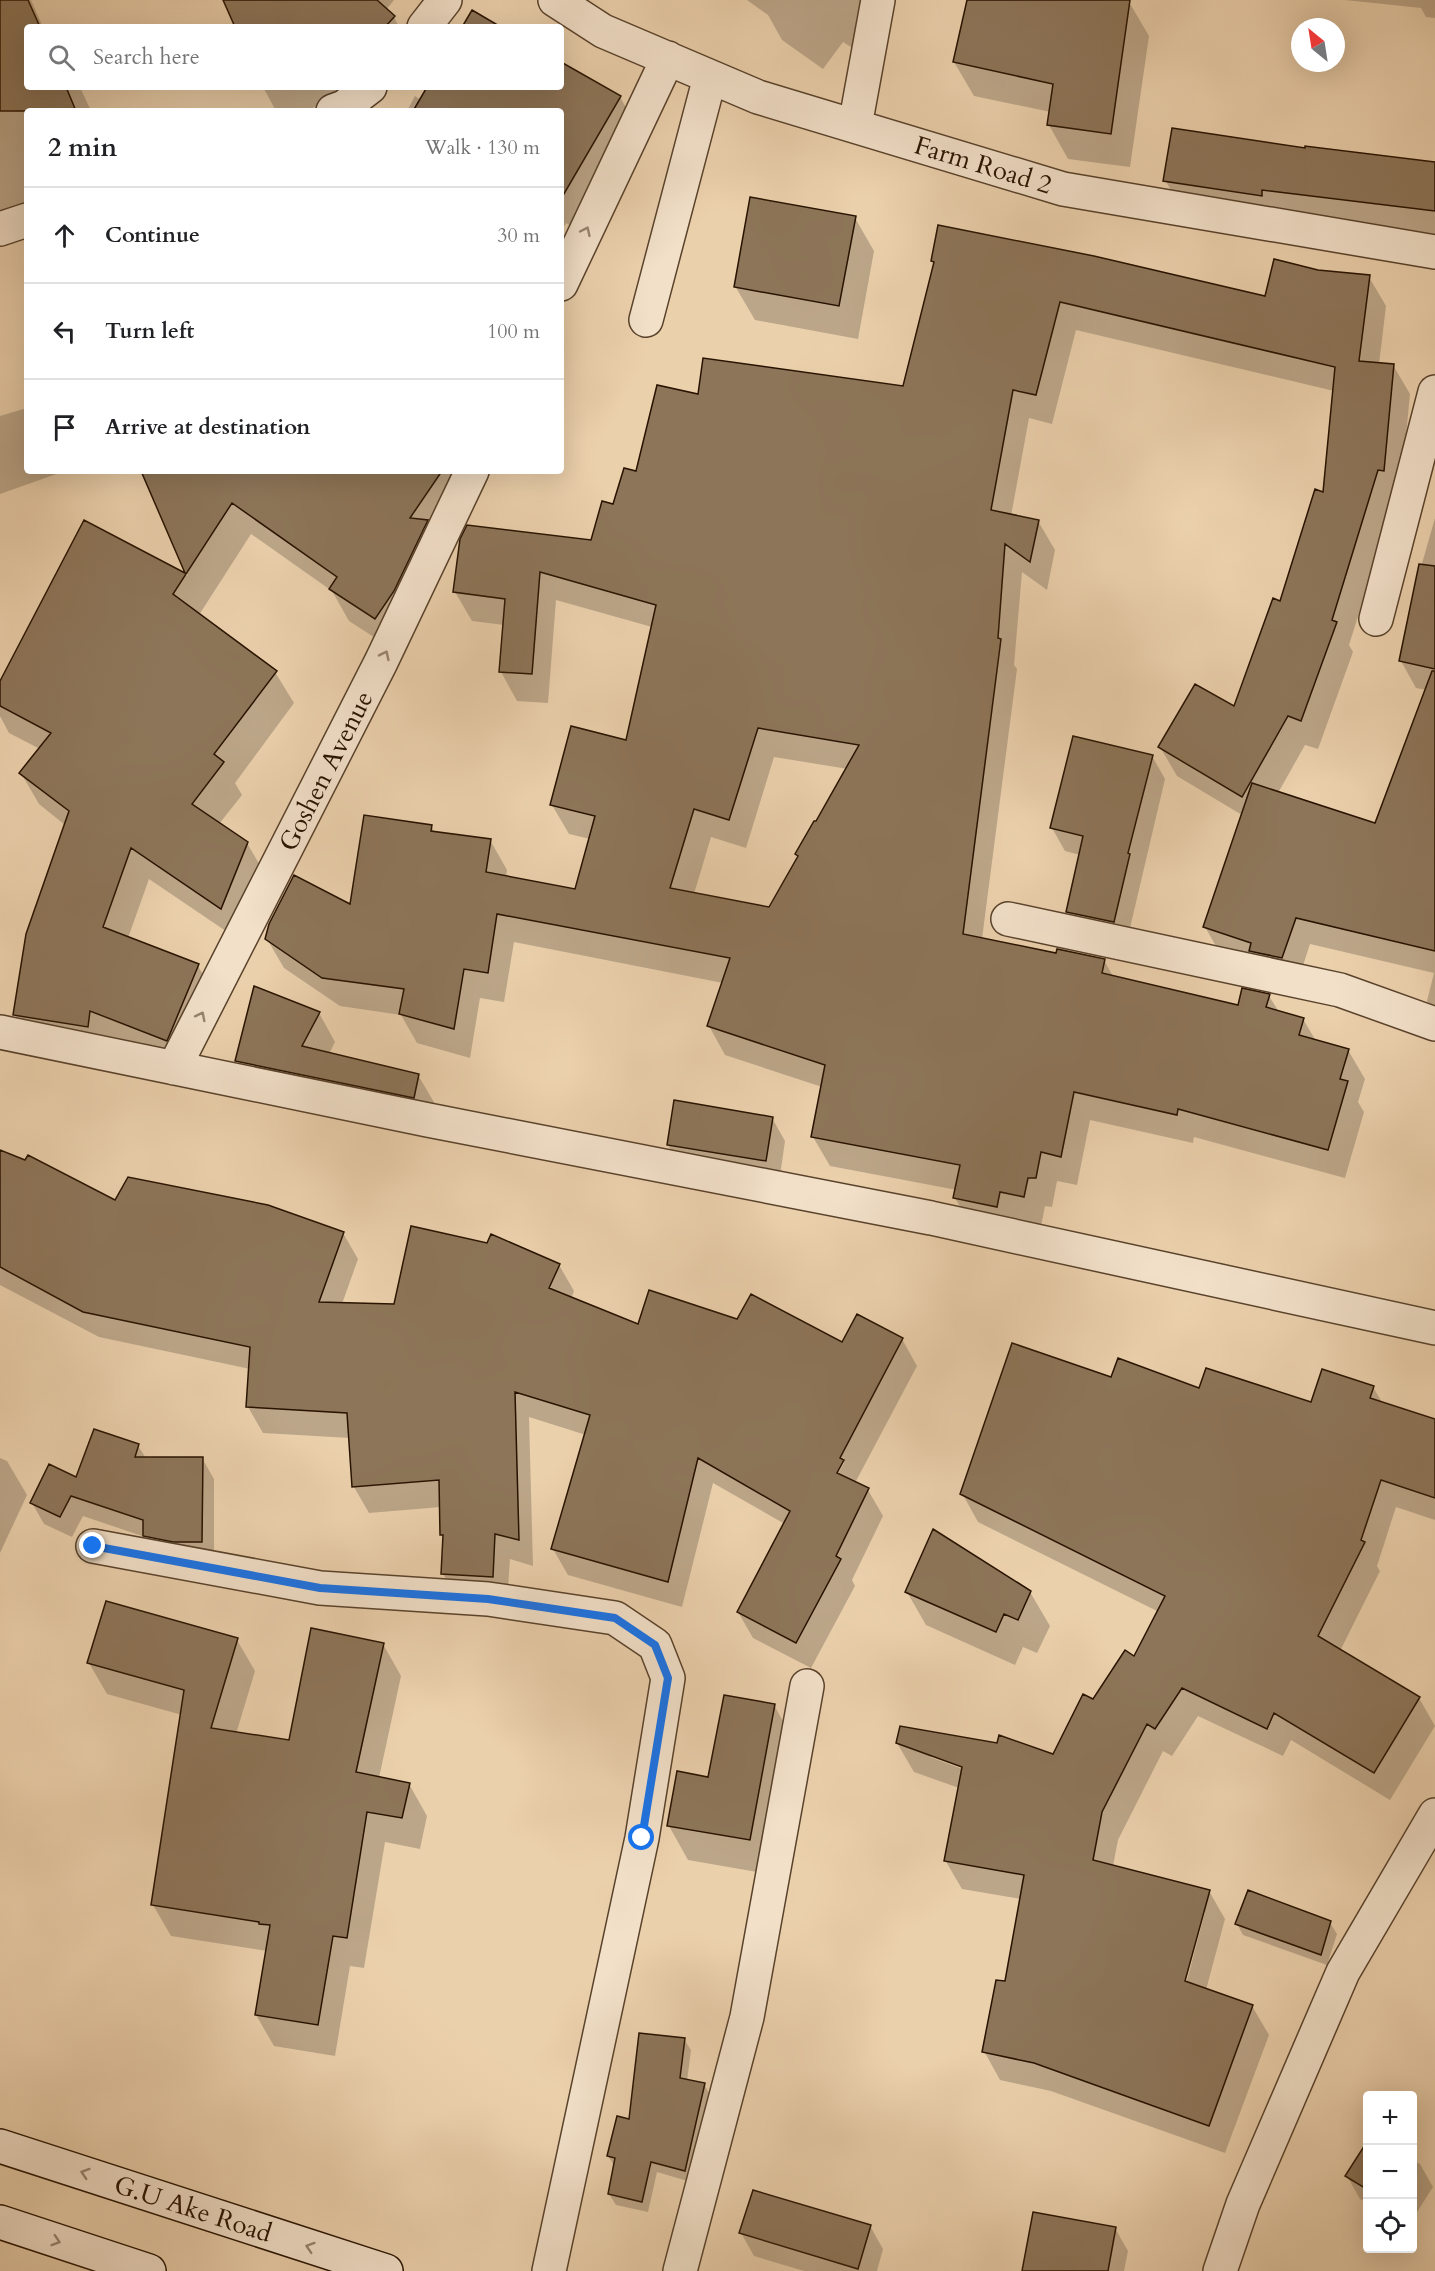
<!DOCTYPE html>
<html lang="en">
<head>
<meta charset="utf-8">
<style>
	body { margin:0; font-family:Cardo,serif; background:#f2f2f2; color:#202124 }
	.controls { position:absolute; right:18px; bottom:18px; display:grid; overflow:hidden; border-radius:6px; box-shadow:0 6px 24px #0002 }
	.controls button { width:54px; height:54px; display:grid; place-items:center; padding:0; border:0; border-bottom:2px solid #e0e0e0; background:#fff; color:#202124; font:30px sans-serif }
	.compass { position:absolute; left:1291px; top:18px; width:54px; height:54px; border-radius:50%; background:#fff; box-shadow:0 6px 24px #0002; rotate:330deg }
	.stop { position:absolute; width:18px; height:18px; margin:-14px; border:4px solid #1a73e8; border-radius:50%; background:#fff }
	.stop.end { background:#1a73e8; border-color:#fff; box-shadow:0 2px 6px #0008 }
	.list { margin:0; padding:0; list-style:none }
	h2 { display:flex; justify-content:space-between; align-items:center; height:78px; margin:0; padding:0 24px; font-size:26px }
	h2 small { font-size:20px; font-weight:400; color:#757577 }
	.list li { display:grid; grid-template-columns:39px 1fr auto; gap:18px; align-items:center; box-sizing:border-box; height:96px; padding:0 24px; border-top:2px solid #e0e0e0 }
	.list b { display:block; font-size:22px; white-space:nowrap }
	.list em { font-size:20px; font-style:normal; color:#757577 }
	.icon { flex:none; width:33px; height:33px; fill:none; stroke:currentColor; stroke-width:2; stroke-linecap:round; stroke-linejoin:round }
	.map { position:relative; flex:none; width:1435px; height:2271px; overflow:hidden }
	.search { position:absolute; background:#fff; box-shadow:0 6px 24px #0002; left:24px; top:24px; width:540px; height:66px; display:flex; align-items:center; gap:15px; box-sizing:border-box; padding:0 21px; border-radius:6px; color:#757577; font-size:22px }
	.panel { position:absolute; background:#fff; box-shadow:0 6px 24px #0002; left:24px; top:108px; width:540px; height:366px; border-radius:6px }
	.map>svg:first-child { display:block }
	.shadow { fill:#0003; fill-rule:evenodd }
	.building { fill:#8d7559; stroke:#281300; stroke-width:1.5; fill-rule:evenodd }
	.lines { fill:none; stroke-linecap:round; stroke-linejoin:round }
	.minor-casing { stroke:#59422b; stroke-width:36 }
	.secondary-casing { stroke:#281300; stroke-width:36 }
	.minor { stroke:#f2e0c9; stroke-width:33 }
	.secondary { stroke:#f2e0c9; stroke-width:33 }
	.oneway { stroke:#97846f }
	.route { stroke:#1a73e8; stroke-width:8 }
	.labels { text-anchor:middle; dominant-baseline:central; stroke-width:4.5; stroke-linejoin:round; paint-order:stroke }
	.street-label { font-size:26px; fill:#281300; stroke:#f2e0c9 }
</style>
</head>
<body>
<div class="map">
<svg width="1435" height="2271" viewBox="0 0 1435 2271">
	<rect width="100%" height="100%" fill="#ebd0ac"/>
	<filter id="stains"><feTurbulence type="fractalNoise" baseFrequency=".00333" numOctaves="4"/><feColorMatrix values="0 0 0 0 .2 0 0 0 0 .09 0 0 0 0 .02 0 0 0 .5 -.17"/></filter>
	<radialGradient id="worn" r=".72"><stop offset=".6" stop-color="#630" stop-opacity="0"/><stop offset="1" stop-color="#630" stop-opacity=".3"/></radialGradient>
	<!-- shadow -->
	<path class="shadow" d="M0,0h31l12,27h-16v60h53l11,24h-64v113l-27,12z
		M224,0h170l-8,10 8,7 5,10h-163z
		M747,0h120l-13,49 -11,-7 -20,27 -41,-29 -14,-25z
		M968,0h145l16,2 20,34 -19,131 -62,-8 -19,-34 2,-13 -77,-16 -20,-34z
		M1345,0h90v18l-9,-1 -5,-9z
		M561,63l59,34 17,30 -60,102 -11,-6 -5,9v-121h-154l8,-15 6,4 8,-13h132z
		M263,87h97l-54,24h-30z
		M1435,164v76l-252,-29 -18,-31z
		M855,218l19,33 -16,88 -103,-19 -20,-34z
		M932,261l334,37 51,-27 52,6 17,29 -7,58 14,1 17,29 -10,106 -5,-1 -46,146 4,7 -35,97 -13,-4 -27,48 98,32 50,-135 -10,-2 -15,-27 16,-80 18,-63v496l-8,-13 7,-28 -124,-29 -13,40 -77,-31 -15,-26 37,-112 -65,-39 -17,-29 74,-39 47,-105 43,-109 10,-103 -258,-61 -24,94 -23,-6 -18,98 27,5 17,29 -8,40 -25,-18 -8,93 3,4 -35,270 75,16 47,5 10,18 125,29 30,-11 10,16 24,7 13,22 32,9 17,29 -7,23 6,10 -19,66 -151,-41 -1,6 -103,-23 -13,65 -20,-4 -5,26 -7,-1 -4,20 -69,1 -17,-29 2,-8 -127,-24 -17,-29 9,-50 -97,-32 -16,-29 14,-43 -209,-41 -10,60 -24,-4 -10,60 -53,-15 -16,-28 -61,-9 -56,-38 -17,-29 84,-32 80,-81 4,7 55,7 17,30 -1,7 71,13 13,-51 -21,-5 -17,-29 75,-63 25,-115 -96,-27 -8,103 -31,-2 -16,-29 3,-47 -32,-4 -17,-29 137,-50 45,-69 62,-78 205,-7 31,-123zM774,757l74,12 -51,85 2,4 -30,50 -75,-14 17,-57 35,11z
		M27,408v63h38l-65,23v-78z
		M143,471h328l-77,179 -45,-29 -17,-30 -81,-57 -52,81 76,57 19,31 -59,80 7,12 -23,29 28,19 18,31 -26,66 -90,-61 -21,59 70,28 18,31 -31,75 -152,-25 -18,-32 50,-190 -26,-21 -18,-31 19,-24 -31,-16 -9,-17v-32l85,-161 103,53z
		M1152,756l13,23 -39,166 -46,-10 -13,-23 13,-57 -15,-4 -13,-23z
		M319,1013l16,29 -6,12 89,21 17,29 -5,22 -176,-36 -17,-29z
		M772,1118l13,23 -6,42 -98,-15 -13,-23z
		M0,1151l116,51 227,31 15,26 -16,45 53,1 164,-40 15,26 -3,8 68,27 99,-5 105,23 59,-5 15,27 -62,117 13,7 15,26 -31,64 3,6 -44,82 -58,-30 -15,-26 47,-88 -72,-41 -31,124 -114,-32 -15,-26 33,-114 -57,-18 4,149 -23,-7 -3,43 -49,-2 -15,-26 1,-34 -2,-5 -1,-28 -72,6 -15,-26 -4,-49 -87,-5 -15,-26 2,-38 -151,-32 -99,-52zM844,1457v6l-10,17 -2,-1z
		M1112,1379l200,25 61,-17 10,17 52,17v99l-39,-13 -19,59 3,5 -40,80 79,47 16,28 -45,74 -99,-60 -8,16 -85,-40 -26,40 -9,-5 -45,89 -5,26 96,25 16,28 -19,71 46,16 17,29 -44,118 -174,-62 -51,-11 -16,-29 22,-68 15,-84 -59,-10 -17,-29 14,-72 -45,-16 -17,-29 156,13 41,-55 41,-43 24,-46 -181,-90 -16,-29zM930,1757h8l31,11 -1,3zM1202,1912h3l-20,76h-3z
		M138,1446l8,12h56l12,21v84l-57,-6 -12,-20 -62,-21 -11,21 -28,-13 -12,-21z
		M0,1458l7,3 20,34 -27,58z
		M907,1592h123l20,34 -13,27 -14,-6 -8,18 -89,-40z
		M237,1640l18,31 -19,63 54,8 93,-98 18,32 -22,102 30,6 18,32 -7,33 -35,-7 -21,126 -14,-2 -15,90 -61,-10 -18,-31 11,-64 -96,-15 -18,-31 29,-190 -75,-21 -18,-31z
		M774,1705l19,34 -24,135 -81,-14 -19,-34z
		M1330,1923l7,11 -10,31 -84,-30 -6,-11z
		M684,2039l7,11 -4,31 17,3 6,11 -19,87 -34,-10 -9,40 -32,-7 -7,-11 6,-27 -7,-11z
		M1368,2143v60l-8,-4 -13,-23z
		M1412,2159l8,5 13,23 -21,33z
		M870,2226l13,23 -6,22h-73l-50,-15 -13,-23z
		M1115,2228l13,23 -4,20h-93z"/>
	<!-- building -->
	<path class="building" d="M0,0h28l12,27h-13v60h39l10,24h-76z
		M223,0h154l18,16 -10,11h-150z
		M967,0h163l-19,134 -64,-9 6,-41 -100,-22z
		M472,10l29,17h-39z
		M561,62l60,34 -60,103v-88h-148l14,-24h134z
		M1172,128l133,20v-2l130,16v49l-173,-21v6l-99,-15z
		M750,197l106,19 -17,90 -105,-19z
		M938,225l156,31 171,40 9,-37 44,11 52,5 -11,86 35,3 -10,107 -6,-1 -46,150 5,2 -36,99 -13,-5 -46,81 -84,-50 37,-63 39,22 39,-108 7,3 35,-112 8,3 12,-125 -275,-65 -24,93 -23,-5 -22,120 48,10 -9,42 -25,-18 -7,94 3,1 -38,295 93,19 1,-4 48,10 -3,14 136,32 4,-17 28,6 -4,13 38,11 -5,17 50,14 -9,30 8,2 -20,69 -150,-41 -1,6 -103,-23 -13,65 -20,-5 -5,26h-8l-4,19 -24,-5 -3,15 -44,-9 7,-33 -149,-28 14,-72 -118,-39 23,-68 -233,-44 -9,59 -24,-4 -10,60 -55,-15 5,-25 -82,-11 -57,-39 4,-15 25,-49 56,29 14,-89 68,10 -1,6 60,8 -5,33 89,17 20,-73 -45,-11 21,-79 55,14 30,-135 -116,-33 -8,102 -33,-2 6,-73 -52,-7 7,-53 7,-14 124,15 11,-39 11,3 11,-36 12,3 21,-86 41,9 5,-36 200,28 31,-124 -3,-1zM758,728l101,17 -43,76h-2l-19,33 3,2 -29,51 -99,-19 24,-79 35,11z
		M141,471h301l-32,47 18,2 -34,71 -19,28 -46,-30 8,-12 -105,-74 -59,91 104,77 -63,83 10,8 -32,42 56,38 -27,67 -90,-61 -28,79 96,37 -32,77 -77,-30 -2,16 -75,-12 13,-81 43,-123 -50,-38 32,-40 -51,-27v-25l84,-161 101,53z
		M1419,564l16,2v103l-36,-8z
		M1432,671h3v280l-139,-33 -14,40 -33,-7 2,-8 -48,-16 49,-144 123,40z
		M1073,736l80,19 -25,98 2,1 -16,68 -48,-10 17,-76 -33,-8z
		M254,986l66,26 -18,34 117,28 -5,24 -179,-37z
		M674,1100l99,17 -7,44 -99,-16z
		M0,1150l25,10 3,-5 87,45 13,-23 140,28 76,27 -25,70 75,2 17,-78 76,17 4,-9 69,30 -11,24 89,36 11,-34 88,29 14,-25 91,48 15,-28 46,24 -63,120 4,2 -7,13 32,15 -33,68 5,3 -45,84 -59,-31 53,-101 -92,-53 -30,124 -117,-33 39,-134 -75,-23 4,148 -24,-6 -2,43 -52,-3 2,-39h-3l-1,-55 -87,7 -5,-74 -101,-6 4,-60 -167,-35 -83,-45z
		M1012,1343l99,34 7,-19 81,30 7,-20 105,34 11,-33 52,17 -4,12 65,21v79l-54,-18 -20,60 4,2 -47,94 102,61 -46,76 -100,-60 -7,16 -85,-41 -27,41 -8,-5 -45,88 -9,48 117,30 -25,91 68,24 -44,121 -175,-63 -52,-11 14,-72 9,1 19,-106 -80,-14 18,-94 -66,-24 4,-17 97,17 2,-8 54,19 30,-60 10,5 32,-49 9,6 31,-60 -205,-102z
		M94,1429l45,15 -4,13h68l-1,85h-29l-30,-6v-16l-72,-24 -11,21 -30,-14 19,-39 27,13z
		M933,1529l98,62 -13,29 -14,-6 -8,18 -91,-40z
		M106,1601l132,37 -27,90 78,12 22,-112 73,15 -28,129 54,11 -8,35 -35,-6 -20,126 -14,-2 -15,89 -63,-10 15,-90 -11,-1v-2l-108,-17 33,-215 -97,-27z
		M724,1695l51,9 -25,136 -83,-14 10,-55 31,6z
		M1248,1890l83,31 -10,34 -86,-31z
		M639,2033l46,5 -5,40 25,5 -20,88 -34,-9 -9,40 -34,-8 7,-36 -8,-2 10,-40 12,3z
		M1368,2140v50l-23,-14z
		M753,2190l118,35 -13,44 -119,-36z
		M1033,2212l83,15 -8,44h-86z"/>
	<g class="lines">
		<defs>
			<path id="minor" d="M555,0l48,31 155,66 305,92 372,63
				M424,27l21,-27
				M333,111l11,-4 26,-20
				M855,126l23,-126
				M0,229l27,-9
				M561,284l107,-226
				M646,320l64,-243
				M1376,619l59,-227
				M1008,919l332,71 95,34
				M0,1032l428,88 503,98 504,110
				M174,1068l207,-406 91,-191
				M93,1546l227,42 168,11 127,19 40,27 13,33 -26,160 -93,433
				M680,2271l67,-254 60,-331
				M1220,2271l23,-67 100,-232 92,-157"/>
			<path id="secondary" d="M0,2146l386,125
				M0,2222l149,49"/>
		</defs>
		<!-- minor casing -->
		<use href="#minor" class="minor-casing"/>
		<!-- secondary casing -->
		<use href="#secondary" class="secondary-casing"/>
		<!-- minor -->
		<use href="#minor" class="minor"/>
		<!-- secondary -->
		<use href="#secondary" class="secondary"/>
	</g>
	<!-- one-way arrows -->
	<defs><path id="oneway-chevron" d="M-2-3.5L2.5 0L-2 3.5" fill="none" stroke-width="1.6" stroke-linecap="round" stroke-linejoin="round" transform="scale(1.5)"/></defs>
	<g class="oneway">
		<use href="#oneway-chevron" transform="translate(586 231) rotate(-65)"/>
		<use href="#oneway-chevron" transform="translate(385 655) rotate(-64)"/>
		<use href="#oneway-chevron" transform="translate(201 1016) rotate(-63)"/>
		<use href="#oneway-chevron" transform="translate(85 2173) rotate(-162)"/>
		<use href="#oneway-chevron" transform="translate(56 2241) rotate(18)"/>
		<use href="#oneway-chevron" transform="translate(310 2247) rotate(-162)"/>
	</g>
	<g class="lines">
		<!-- route -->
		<path class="route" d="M93,1546l227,42 168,11 127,19 40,27 13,33 -26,160"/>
	</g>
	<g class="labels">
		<!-- street labels -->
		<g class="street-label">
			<text transform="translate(983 165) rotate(17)">Farm Road 2</text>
			<text transform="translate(326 771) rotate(-63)">Goshen Avenue</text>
			<text transform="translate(193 2209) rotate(18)">G.U Ake Road</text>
		</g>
	</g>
	<rect width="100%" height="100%" filter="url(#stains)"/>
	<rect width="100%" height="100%" fill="url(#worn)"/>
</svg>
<div class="controls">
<button>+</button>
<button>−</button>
<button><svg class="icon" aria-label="locate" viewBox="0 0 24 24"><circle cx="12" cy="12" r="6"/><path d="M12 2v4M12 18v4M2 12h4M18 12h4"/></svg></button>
</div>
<svg class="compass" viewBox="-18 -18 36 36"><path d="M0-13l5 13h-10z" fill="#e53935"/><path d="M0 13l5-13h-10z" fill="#757577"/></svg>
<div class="stop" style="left:642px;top:1838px"></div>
<div class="stop end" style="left:93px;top:1546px"></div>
<div class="search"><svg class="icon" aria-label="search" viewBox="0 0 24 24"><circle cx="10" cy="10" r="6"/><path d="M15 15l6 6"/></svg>Search here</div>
<section class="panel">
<h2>2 min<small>Walk · 130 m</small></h2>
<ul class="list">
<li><svg class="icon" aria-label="ahead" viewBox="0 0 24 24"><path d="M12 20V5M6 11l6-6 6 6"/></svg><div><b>Continue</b></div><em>30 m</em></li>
<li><svg class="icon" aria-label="left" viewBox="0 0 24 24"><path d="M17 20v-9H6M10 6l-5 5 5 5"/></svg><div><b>Turn left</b></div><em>100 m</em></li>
<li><svg class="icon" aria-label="arrive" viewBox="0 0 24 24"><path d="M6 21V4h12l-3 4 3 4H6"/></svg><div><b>Arrive at destination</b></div></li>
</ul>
</section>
</div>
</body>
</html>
